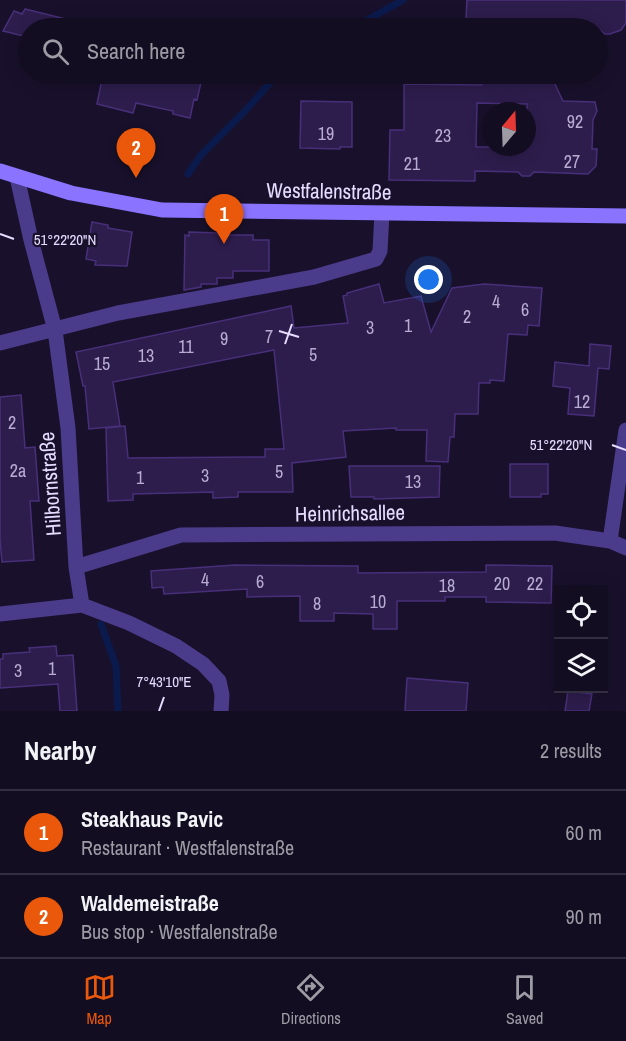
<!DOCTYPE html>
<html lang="en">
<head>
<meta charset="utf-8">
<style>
	body { margin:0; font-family:"Archivo Narrow",sans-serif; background:#1c162a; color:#f1f3f6 }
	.controls { position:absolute; right:18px; bottom:18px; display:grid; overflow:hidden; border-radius:0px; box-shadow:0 3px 15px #0003 }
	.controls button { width:54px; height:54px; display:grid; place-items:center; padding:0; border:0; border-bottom:2px solid #322d3f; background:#130d21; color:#f1f3f6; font:30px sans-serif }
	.compass { position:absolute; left:482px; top:102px; width:54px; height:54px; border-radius:50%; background:#130d21; box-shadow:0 3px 15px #0003; rotate:19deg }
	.you { position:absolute; left:429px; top:280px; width:21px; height:21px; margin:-15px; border:4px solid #fff; border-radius:50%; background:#1a73e8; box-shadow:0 0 0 9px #1a73e833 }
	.badge { display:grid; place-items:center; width:39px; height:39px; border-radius:50%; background:#ea580c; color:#fff; font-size:20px; font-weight:700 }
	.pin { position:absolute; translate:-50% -50px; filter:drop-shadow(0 2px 3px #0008) }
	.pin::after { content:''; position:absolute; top:32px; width:21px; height:18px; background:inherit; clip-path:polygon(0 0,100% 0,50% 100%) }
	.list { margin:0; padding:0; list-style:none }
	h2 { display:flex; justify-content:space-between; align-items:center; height:78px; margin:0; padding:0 24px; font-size:26px }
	h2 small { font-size:20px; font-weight:400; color:#9d9ca5 }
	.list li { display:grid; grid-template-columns:39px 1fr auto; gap:18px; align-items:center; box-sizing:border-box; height:84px; padding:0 24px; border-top:2px solid #322d3f }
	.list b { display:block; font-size:22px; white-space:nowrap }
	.list p { margin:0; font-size:20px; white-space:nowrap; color:#9d9ca5 }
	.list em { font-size:20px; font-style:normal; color:#9d9ca5 }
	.icon { flex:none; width:33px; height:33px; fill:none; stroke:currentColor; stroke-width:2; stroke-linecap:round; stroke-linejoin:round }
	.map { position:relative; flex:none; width:626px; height:711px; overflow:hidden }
	.search { position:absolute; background:#130d21; box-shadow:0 3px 15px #0003; left:18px; right:18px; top:18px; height:66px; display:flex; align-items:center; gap:15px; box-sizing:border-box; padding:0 21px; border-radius:33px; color:#9d9ca5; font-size:22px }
	.sheet { height:246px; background:#130d21 }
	nav { display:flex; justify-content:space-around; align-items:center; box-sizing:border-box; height:84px; border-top:2px solid #322d3f; background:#130d21; font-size:16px; color:#9d9ca5 }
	nav a { display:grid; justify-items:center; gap:3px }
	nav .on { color:#ea580c }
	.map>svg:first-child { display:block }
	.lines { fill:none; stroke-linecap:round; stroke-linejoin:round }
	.stream { stroke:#0b1a4c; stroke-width:7 }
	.building { fill:#2d1d4d; stroke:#482f79; stroke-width:1.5; fill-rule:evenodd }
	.minor { stroke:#4a3c8b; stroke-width:15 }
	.secondary { stroke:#8a73ff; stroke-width:15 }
	.ticks { fill:none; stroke:#e5dcff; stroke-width:2 }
	.labels { text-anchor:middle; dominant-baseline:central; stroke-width:4.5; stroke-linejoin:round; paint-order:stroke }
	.number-label { font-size:18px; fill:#b7acd2 }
	.street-label { font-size:21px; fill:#e5dcff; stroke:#19112c }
	.ticks-label { font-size:15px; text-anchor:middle; fill:#e5dcff; stroke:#19112c; stroke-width:4.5; stroke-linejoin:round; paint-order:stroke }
</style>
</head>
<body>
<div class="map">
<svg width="626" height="711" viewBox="0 0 626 711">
	<rect width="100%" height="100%" fill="#19112c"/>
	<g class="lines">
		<!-- stream -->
		<path class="stream" d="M353,28l50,-28
			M188,174l13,-19 44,-44 33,-37
			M101,624l15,42 2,45"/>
	</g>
	<!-- building -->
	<path class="building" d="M467,0h159v23l-5,7 -11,4h-5l-8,-6h-33v-8l-98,-1z
		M25,9l53,13 -1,6h-49v9l-25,-6 11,-20 8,3z
		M103,74h100l-6,26 -3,-1 -4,19 -17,-4v-3l-37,-8 -3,10 -36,-9z
		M483,77l69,1 11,23 32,1 2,9 -4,9 -1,29h5l-1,17 -8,8 -54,-2 -4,4h-8l-4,-4 -43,-1v10l-86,-1 1,-50h14v-46l78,1zM477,103l50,1v43h-51z
		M301,101l51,1v45h-12v2l-40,-1z
		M92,222l16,3v3l24,4 -5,34 -32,-1 1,-4 -10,-2z
		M189,232l29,1v2h35v5h16v31h-36v7h-16v6h-16v3l-17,3 1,-55 4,1z
		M379,284l5,19 37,-7 10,36 21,-44 32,-4 58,4 -3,38 -11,-1 -1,10 -19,-1 -4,47 -14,-1v3h-11l-1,31h-23l-1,23h-4l-2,25 -22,-1 1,-31h-31v-2l-53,3 3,26 -54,6 1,29h-55v5l-25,1v-6l-80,2v6l-25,1 -2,-73 19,-2 3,32 137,-1v-8h19l-10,-99 -161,32 7,44 -31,3 -4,-43h-2l-7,-34 215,-46 3,22 54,-5 -5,-27 4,-1v-2z
		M590,344l21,2 -2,23 -11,-1 -4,48 -26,-2 2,-26 -17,-2 2,-24 34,4z
		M21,395l4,53 10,-1 4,54h-9l4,59 -32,2 -2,-22v-143z
		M510,464h38v30h-7v3h-31z
		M349,466h91l-1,31 -65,2v-2h-23z
		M235,565l123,1v7l128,-1v-7l66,1 -1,37 -65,-1v-5h-41v4h-48v28h-24v-15l-39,-1v8h-34v-25l-53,1v-8l-83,5 -1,-7 -11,1 -1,-17z
		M56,646l1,10 16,-1 4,56h-17l-2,-27 -58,4v-29h3v-5l27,-2 -1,-4z
		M407,678l61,5 -2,28h-61z
		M568,691l24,3 -3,17h-24z"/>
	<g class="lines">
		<!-- minor -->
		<path class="minor" d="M17,177l14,63 24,90 13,98 8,139 6,38
			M0,343l118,-30 196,-36 62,-18 4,-8 2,-38
			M610,541l16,-111
			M76,567l105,-32 374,-2 55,8 16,7
			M0,614l82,-9 47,18 47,23 27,18 16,17 3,14 -1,16"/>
		<!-- secondary -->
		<path class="secondary" d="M0,171l71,22 91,17 464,6"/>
	</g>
	<!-- ticks -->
	<path class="ticks" d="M0,234l14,5M279,331l20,6M285,344l7,-20M612,445l14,5M159,711l5,-14"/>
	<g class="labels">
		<!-- number labels -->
		<g class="number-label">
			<text x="575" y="121">92</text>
			<text x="326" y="133">19</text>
			<text x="443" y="135">23</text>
			<text x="572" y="161">27</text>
			<text x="412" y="163">21</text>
			<text x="496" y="301">4</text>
			<text x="525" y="309">6</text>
			<text x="467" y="316">2</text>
			<text x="408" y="325">1</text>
			<text x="370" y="327">3</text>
			<text x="269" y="336">7</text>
			<text x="224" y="338">9</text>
			<text x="186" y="346">11</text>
			<text x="313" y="354">5</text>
			<text x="146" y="355">13</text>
			<text x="102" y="363">15</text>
			<text x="582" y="401">12</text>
			<text x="12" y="422">2</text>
			<text x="18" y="470">2a</text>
			<text x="279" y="471">5</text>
			<text x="205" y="475">3</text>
			<text x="140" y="477">1</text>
			<text x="413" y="481">13</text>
			<text x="205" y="579">4</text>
			<text x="260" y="581">6</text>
			<text x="502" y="583">20</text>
			<text x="535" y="583">22</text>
			<text x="447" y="585">18</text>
			<text x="378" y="601">10</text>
			<text x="317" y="603">8</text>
			<text x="52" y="668">1</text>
			<text x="18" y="670">3</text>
		</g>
		<!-- street labels -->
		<g class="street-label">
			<text transform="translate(329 191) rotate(1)">Westfalenstraße</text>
			<text transform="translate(50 484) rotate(-94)">Hilbornstraße</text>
			<text transform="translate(350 513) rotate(-1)">Heinrichsallee</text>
		</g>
	</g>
	<g class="ticks-label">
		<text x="65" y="245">51°22'20"N</text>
		<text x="561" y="450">51°22'20"N</text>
		<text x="164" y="687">7°43'10"E</text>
	</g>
</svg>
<div class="controls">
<button><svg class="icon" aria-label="locate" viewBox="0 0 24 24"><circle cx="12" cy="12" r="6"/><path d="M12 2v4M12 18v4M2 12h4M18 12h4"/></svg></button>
<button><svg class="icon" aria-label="layers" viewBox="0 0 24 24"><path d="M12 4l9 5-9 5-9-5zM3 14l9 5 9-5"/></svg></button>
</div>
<svg class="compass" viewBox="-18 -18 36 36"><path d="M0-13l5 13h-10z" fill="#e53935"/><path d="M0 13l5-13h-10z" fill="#9d9ca5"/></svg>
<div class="you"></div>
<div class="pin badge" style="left:224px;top:244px">1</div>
<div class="pin badge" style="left:136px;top:178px">2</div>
<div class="search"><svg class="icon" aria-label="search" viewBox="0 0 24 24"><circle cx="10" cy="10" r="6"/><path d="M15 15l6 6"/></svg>Search here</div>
</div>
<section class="sheet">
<h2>Nearby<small>2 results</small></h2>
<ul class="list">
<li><span class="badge">1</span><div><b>Steakhaus Pavic</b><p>Restaurant · Westfalenstraße</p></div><em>60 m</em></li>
<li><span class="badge">2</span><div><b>Waldemeistraße</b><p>Bus stop · Westfalenstraße</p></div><em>90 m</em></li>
</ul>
</section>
<nav>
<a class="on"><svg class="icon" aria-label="map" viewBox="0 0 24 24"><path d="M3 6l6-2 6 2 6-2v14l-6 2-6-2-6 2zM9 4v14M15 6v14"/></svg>Map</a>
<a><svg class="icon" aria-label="directions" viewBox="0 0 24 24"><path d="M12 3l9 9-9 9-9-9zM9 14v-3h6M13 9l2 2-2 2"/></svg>Directions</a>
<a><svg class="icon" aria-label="saved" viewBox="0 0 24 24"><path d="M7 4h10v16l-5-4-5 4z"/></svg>Saved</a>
</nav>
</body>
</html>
